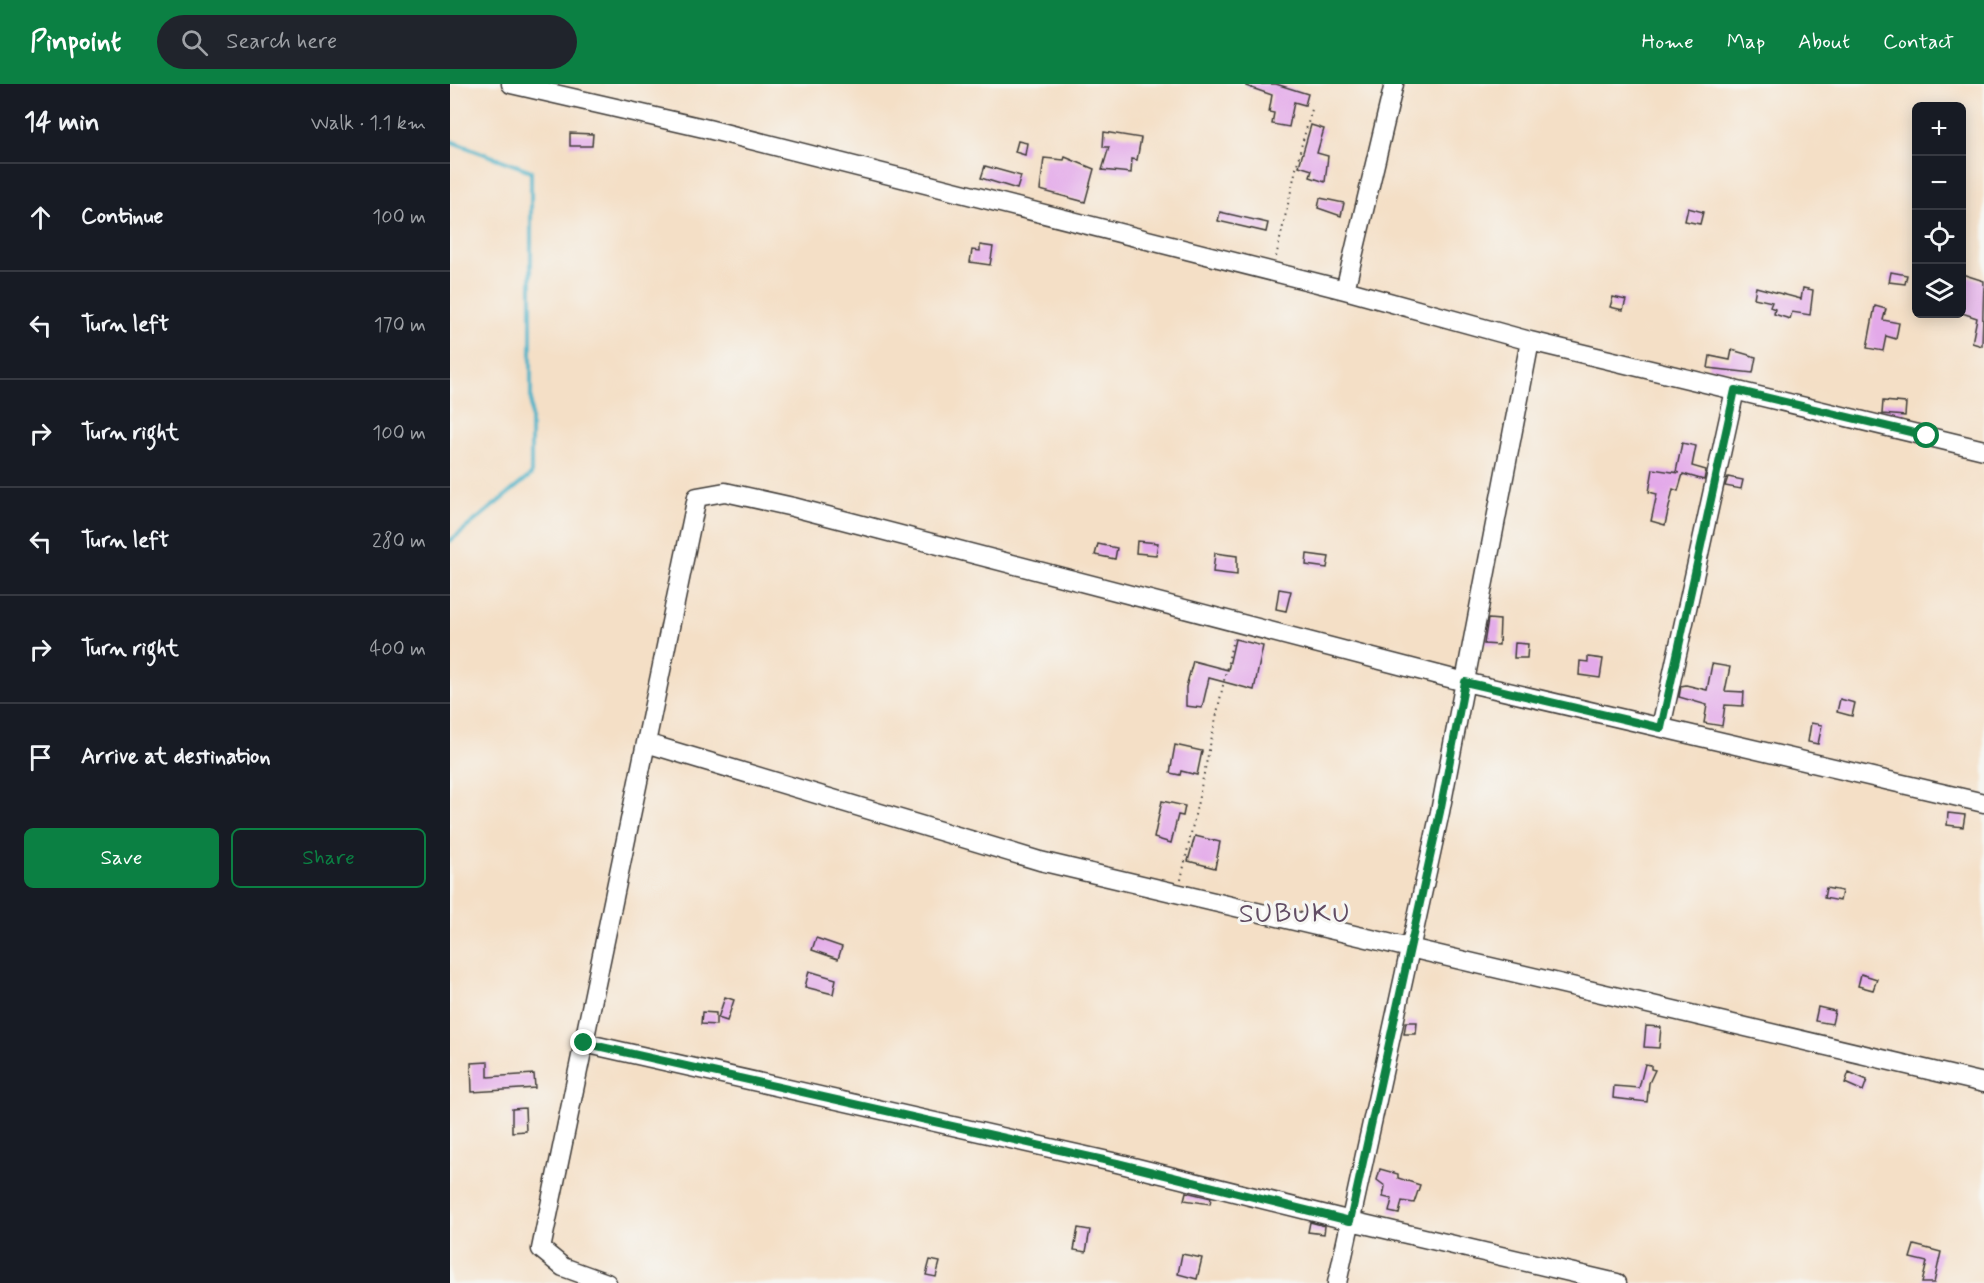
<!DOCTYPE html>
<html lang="en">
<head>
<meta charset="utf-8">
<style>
	body { margin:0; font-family:Mynerve,sans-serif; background:#20242c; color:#f1f3f6 }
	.controls { position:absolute; right:18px; top:18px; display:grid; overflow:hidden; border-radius:9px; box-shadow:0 3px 15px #0003 }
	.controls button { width:54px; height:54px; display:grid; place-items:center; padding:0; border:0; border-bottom:2px solid #363941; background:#171b24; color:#f1f3f6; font:30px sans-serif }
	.stop { position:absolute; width:18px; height:18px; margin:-14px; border:4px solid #0b8043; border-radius:50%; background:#fff }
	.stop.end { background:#0b8043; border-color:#fff; box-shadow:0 2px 6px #0008 }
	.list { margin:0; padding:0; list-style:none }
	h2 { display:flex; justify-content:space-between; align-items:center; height:78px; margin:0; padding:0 24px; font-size:26px }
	h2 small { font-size:20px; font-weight:400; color:#9ea1a6 }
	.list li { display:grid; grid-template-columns:39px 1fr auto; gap:18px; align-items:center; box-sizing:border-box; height:108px; padding:0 24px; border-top:2px solid #363941 }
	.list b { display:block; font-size:22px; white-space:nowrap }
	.list em { font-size:20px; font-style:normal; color:#9ea1a6 }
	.actions { display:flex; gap:12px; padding:18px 24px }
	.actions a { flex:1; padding:14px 0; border:2px solid #0b8043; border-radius:9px; text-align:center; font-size:21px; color:#0b8043 }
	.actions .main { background:#0b8043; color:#fff }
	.icon { flex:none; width:33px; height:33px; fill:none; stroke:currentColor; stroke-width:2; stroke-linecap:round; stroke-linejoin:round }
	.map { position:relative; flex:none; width:1534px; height:1199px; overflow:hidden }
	header { display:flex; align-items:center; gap:36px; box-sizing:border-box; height:84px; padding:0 30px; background:#0b8043; color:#fff }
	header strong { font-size:28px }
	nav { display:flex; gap:33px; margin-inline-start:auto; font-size:21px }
	.search { width:420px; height:54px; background:#20242c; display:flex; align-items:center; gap:15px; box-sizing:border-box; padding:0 21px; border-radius:33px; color:#9ea1a6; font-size:22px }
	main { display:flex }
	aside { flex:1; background:#171b24 }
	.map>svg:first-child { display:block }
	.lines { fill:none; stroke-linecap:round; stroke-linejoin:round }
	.stream { stroke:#49b2c7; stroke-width:4 }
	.building { fill:#e3a9e9 }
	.minor-casing { stroke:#3c3936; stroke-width:21 }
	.path { stroke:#3c3936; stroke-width:2; stroke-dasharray:1.5 4.5; stroke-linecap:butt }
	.minor { stroke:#fff; stroke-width:18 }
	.route { stroke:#0b8043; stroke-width:8 }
	.labels { text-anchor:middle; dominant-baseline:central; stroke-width:6; stroke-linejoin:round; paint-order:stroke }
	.quarter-label { font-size:27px; letter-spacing:1.5px; fill:#624d64; stroke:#f6f6f2 }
</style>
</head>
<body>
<header>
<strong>Pinpoint</strong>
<div class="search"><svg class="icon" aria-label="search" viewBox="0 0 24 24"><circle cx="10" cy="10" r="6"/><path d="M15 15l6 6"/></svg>Search here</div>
<nav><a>Home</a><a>Map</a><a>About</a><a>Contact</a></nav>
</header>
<main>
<aside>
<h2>14 min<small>Walk · 1.1 km</small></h2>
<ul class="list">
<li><svg class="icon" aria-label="ahead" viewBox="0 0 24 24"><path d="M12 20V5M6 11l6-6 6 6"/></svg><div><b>Continue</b></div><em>100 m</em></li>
<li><svg class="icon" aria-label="left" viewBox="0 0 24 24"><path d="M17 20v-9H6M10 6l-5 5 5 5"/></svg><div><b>Turn left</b></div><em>170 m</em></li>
<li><svg class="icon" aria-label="right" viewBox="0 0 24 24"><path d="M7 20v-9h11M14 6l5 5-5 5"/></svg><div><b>Turn right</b></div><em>100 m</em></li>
<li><svg class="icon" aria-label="left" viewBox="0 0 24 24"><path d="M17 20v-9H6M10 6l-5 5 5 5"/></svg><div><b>Turn left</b></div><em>280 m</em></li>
<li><svg class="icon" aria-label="right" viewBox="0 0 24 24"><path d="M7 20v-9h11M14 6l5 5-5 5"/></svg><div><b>Turn right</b></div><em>400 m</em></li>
<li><svg class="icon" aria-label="arrive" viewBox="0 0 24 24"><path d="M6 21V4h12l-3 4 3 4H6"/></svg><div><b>Arrive at destination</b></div></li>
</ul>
<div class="actions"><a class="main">Save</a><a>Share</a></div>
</aside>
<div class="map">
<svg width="1534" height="1199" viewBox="0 0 1534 1199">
	<rect width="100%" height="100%" fill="#f6f6f2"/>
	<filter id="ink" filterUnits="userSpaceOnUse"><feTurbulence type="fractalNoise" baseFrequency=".0167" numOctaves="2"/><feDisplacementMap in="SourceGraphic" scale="12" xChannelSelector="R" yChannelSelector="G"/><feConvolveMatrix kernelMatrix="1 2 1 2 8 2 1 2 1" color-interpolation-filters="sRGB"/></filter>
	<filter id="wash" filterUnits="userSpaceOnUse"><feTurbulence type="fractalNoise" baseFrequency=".008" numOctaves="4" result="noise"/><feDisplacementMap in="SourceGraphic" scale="24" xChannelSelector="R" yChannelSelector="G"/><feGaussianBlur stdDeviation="1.35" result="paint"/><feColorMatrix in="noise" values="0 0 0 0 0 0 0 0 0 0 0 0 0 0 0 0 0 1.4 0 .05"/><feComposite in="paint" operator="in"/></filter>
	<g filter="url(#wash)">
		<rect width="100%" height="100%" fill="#f4dfc6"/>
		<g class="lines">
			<!-- stream -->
			<path class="stream" d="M0,57l81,30v304l-81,66"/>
		</g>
		<g id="blocks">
			<!-- building -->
			<path class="building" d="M797,0h29l32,10 -3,11 -11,-3 -5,25 -17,-3 2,-11 -5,-1 3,-17 -26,-9z
				M861,41l13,4 -7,24 11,3 -3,26 -15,-5 2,-7 -13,-4z
				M654,48l37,6 -4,22 -5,-1 -1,14 -29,-3 7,-23h-6z
				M120,49l23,1 -1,12h-22z
				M568,57l9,2 -2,12 -10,-3z
				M615,73l29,12 -9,33 -45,-12 4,-32 20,2z
				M535,82l36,10 -4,13 -36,-11z
				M870,114l24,5 -3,13 -23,-8z
				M1238,124l15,4 -3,12 -15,-3z
				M770,128l48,11 -2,9 -48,-11z
				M530,161l13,2 -3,18 -20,-3 2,-12 8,1z
				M1441,188l16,3 -2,9 -16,-2z
				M1512,190l22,7 -2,65 -10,-3 5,-25 -15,-5z
				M1306,203l45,12 2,-11 10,2 -3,25 -18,-3 -2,7 -16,-5 1,-5 -5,-2 2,-5 -18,-4z
				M1163,213l13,3 -3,10 -13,-3z
				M1425,222l11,3 -3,11 16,3 -3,16 -10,-3 -3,15 -16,-3z
				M1282,266l24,7 -3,16 -45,-5 2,-12 20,4z
				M1433,317l23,2 -1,13 -23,-2z
				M1232,359l14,3 -4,20 14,4 -2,10 -21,-6 -5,17 -5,-2 -8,36 -14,-4 6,-27 -8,-2 4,-23 26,4 -3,-1z
				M1278,393l15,3 -2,9 -16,-3z
				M687,457l21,2 -2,12 -20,-2z
				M648,460l19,4 -2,11 -20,-4z
				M765,469l22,3v19l-24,-3z
				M857,470l22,3 -2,11 -21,-3z
				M829,505l12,2 -5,20 -10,-2z
				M1038,535l12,1 -1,25 -15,-1z
				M785,555l28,7 -9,44 -45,-12 -7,30 -16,-2v-19l7,-26 35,9z
				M1065,559l13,1 -1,14h-13z
				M1138,573l15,2 -3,19 -21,-3 1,-14 8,1z
				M1262,580l18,3 -5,24 19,1 -1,14 -18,-1 -3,21 -18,-3 3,-18 -28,-8 2,-11 5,-1 21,5z
				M1390,615l15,4 -3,13 -15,-4z
				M1361,639l11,2 -4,19 -10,-2z
				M725,661l27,6 -5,24 -16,-4 -1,4 -10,-2z
				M712,717l23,5 -2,10 -5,-1 -7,28 -17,-5z
				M1498,729l17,2 -2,12 -16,-2z
				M745,752l25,6 -5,26 -27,-7z
				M1376,804l16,3 -2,10 -16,-3z
				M366,854l26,9 -4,12 -26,-9z
				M359,887l27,8 -3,15 -28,-7z
				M1411,890l16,5 -4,11 -15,-4z
				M275,913l9,3 -7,21 -9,-3z
				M1368,923l17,4 -3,13 -17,-3z
				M252,928l14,1v12l-15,-1z
				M956,938h11l-1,12h-12z
				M1196,942l15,1 -2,21 -15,-1z
				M38,978v15l46,-3 1,14 -63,4 -1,-29z
				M1195,980l6,1v4l4,1 -6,13 -2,19 -34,-4 1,-12 25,2z
				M1399,988l18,8 -4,11 -18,-8z
				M75,1024l1,23 -14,1v-23z
				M930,1085l18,5v4l22,7 -6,18 -12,-2 -3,13 -10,-2 3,-13 -9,-2 2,-11 -8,-6z
				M736,1108l25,6 -1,6 -26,-4z
				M860,1138l15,4 -1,8 -16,-2z
				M628,1144l12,2 -4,22 -12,-2z
				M1464,1161l27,7 -7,31h-12l5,-21 -17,-4z
				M732,1170l20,4 -5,21 -19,-5z
				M480,1176l10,2 -4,15 -10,-2z"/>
		</g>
	</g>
	<g filter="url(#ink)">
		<use href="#blocks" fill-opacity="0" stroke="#3c3936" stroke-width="1.5"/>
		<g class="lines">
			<defs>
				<path id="minor" d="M61,0l197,45 637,161 185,51 -90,471 -103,471
					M895,206l49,-206
					M1080,257l454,109
					M1211,643l74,-337
					M196,659l394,118 944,222
					M134,959l533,120 234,58 266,62
					M157,1199l-44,-16 -22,-18 156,-752 28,-5 68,15 672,175 519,121"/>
			</defs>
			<!-- minor casing -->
			<use href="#minor" class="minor-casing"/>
			<!-- path -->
			<path class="path" d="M826,173l25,-110 12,-41
				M731,796l52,-241"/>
			<!-- minor -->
			<use href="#minor" class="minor"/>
		</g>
	</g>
	<g class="lines" filter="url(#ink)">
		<!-- route -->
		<path class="route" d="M134,959l533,120 233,58 90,-409 25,-130 196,46 74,-338 192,46"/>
	</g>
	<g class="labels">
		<!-- quarter labels -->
		<g class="quarter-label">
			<text x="845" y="830">SUBUKU</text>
		</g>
	</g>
</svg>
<div class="controls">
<button>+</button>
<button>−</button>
<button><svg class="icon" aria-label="locate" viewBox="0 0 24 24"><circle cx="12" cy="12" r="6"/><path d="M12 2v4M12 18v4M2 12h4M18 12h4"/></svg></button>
<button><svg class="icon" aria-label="layers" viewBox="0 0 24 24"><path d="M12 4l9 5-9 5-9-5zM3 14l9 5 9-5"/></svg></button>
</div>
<div class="stop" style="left:1477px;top:352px"></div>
<div class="stop end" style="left:134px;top:959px"></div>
</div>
</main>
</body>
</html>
